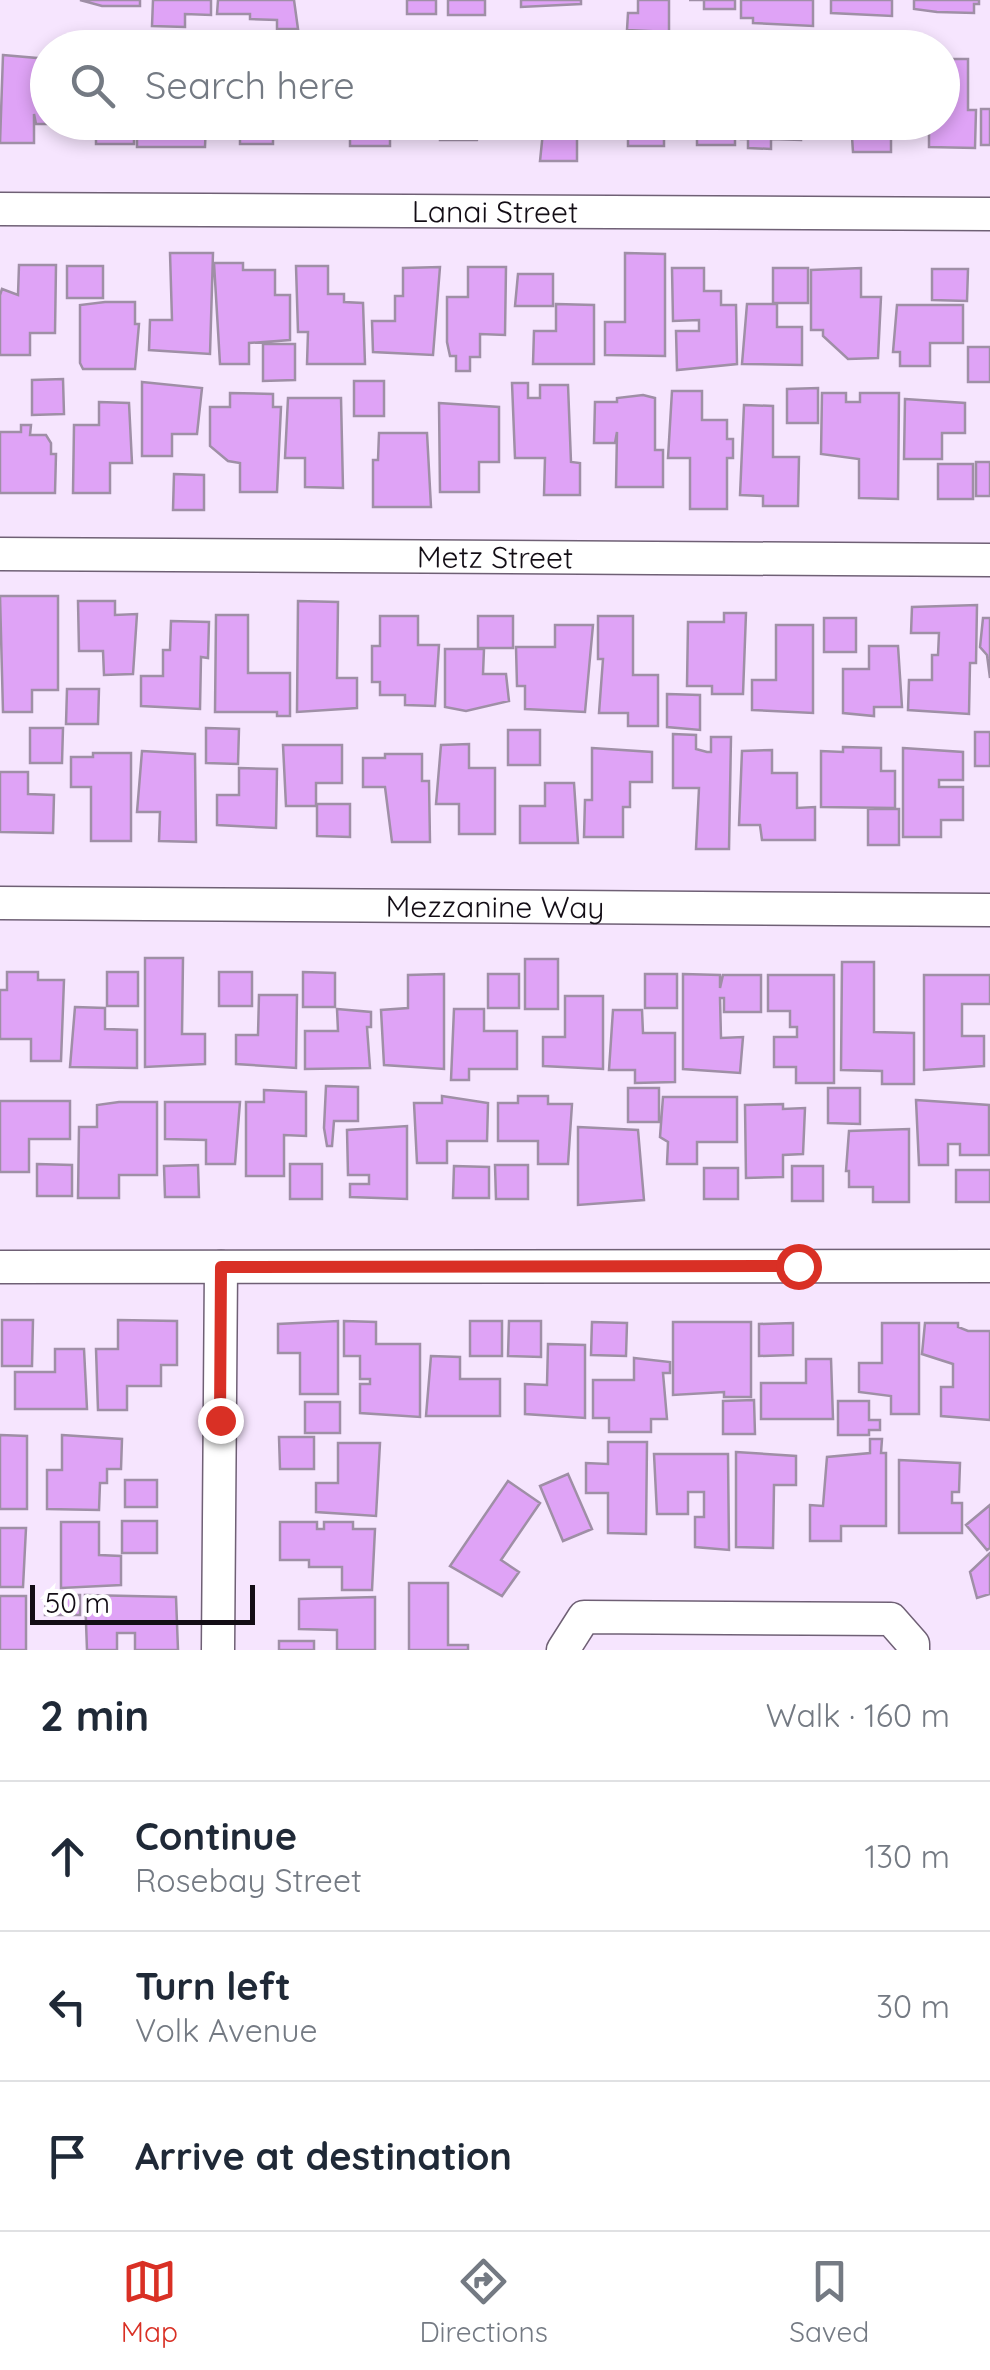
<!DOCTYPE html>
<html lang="en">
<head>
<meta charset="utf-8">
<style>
	body { margin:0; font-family:Quicksand,sans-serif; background:#f6f6f7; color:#1f2937 }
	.scale { position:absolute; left:30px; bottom:25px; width:225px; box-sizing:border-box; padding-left:10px; border:5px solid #130d15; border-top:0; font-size:28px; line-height:35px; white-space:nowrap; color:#130d15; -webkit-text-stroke:8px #fff; paint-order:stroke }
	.stop { position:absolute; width:30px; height:30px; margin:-22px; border:8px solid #d93025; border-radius:50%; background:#fff }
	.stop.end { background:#d93025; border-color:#fff; box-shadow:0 2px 10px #0008 }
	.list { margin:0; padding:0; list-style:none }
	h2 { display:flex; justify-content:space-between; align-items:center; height:130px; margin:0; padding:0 40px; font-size:42px }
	h2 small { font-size:32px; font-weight:400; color:#747a83 }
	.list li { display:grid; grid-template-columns:65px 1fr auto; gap:30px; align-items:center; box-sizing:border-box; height:150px; padding:0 40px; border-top:2px solid #e0e1e3 }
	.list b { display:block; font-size:38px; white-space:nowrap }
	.list p { margin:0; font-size:32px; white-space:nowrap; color:#747a83 }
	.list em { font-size:32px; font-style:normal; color:#747a83 }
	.icon { flex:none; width:55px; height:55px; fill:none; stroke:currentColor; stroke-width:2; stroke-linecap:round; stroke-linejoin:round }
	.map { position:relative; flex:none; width:990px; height:1650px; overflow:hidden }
	.search { position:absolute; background:#fff; box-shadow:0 5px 15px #0003; left:30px; right:30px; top:30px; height:110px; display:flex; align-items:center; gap:25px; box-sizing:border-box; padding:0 35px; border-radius:55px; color:#747a83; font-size:38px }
	.sheet { height:580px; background:#fff }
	nav { display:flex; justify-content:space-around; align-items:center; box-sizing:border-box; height:140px; border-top:2px solid #e0e1e3; background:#fff; font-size:28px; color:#747a83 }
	nav a { display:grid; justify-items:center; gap:5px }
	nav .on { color:#d93025 }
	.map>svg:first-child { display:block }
	.building { fill:#dfa3f6; stroke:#9f8fa6; stroke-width:2.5 }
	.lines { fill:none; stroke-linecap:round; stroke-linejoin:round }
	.minor-casing { stroke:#6f6075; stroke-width:35 }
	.minor { stroke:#fff; stroke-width:32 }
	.route { stroke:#d93025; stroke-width:12 }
	.labels { text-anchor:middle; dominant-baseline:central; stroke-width:9; stroke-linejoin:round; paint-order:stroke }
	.street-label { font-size:30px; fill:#130d15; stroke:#fff }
</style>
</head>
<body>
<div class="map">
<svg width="990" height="1650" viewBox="0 0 990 1650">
	<rect width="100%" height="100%" fill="#f6e5fe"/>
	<!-- building -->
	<path class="building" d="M80,0h60v6h-38z
		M153,0h58v15l-26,-1v13l-33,-1z
		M218,0h76l4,29h-21v-9l-27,-1v-5h-33z
		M407,0h29v14h-29z
		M448,0h37v15h-37z
		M521,0h60v4l-60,3z
		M638,0h31v32l-42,-2 1,-17h10z
		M689,0h46v9h-31v-9z
		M741,0h72v26l-60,-3v-5h-12z
		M831,0h61v16l-61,-3z
		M914,0h65v4h-5v9l-37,-1 -23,-3z
		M780,33l33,1 -1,14h-33z
		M443,41h42v7h-42z
		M3,55l45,4v63l9,2h-21l-2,-10v29h-34z
		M942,59h26v51h8l-1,38 -46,-1v-25h13z
		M981,109h9v36h-9z
		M96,122h38v22h-38z
		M137,122h69l-1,25h-68z
		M240,122h33v22h-33z
		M286,122h38v15h-38z
		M350,122h40v24h-40z
		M440,122h40v12l-3,6h-37z
		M544,122h33v39h-37z
		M628,122h36v24h-36z
		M697,122h38v23h-38z
		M742,122h59v18l-30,-1v10l-23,-1v-9h-7z
		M851,122h40v30h-38z
		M170,253h43l-3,101 -61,-4 1,-30h22z
		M625,253l40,1v102l-60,-1v-33h20z
		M214,263h29v7h32v25h15v45l-41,3v21h-29z
		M19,265h37l-1,68h-25v22h-30v-60l2,-6 16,6z
		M67,266h36v32h-36z
		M296,266h32v28h16v8l19,1 2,61h-58l1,-32h-10z
		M440,267l-7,88 -60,-3 -1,-31h23v-25h8v-28z
		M468,267h38l-1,68 -25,-1v23h-10v14h-14v-15h-6l-3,-14v-45h21z
		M672,268h32v23h17v14h15l1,59 -60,6 -1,-39h23v-11l-26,1z
		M773,268h35v35h-35z
		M861,268v29h20l-3,61 -30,1 -25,-23v-6h-12v-60z
		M932,269h36l-1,32 -35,-1z
		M518,274h35v32h-38z
		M105,302h30v22h4l-4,45h-52l-3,-6v-58z
		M556,304l38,1v59h-61l1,-33h22z
		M747,304h30v23h25v38l-60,-1z
		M897,305h66v38h-33v23h-30v-14h-7z
		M263,344h32v36l-32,1z
		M968,347h22v35h-22z
		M63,379l1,35 -32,1v-35z
		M354,381h30v35h-30z
		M142,382l60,6 -5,46h-25v22h-30z
		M512,383h16v15h12v-13h28l3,77 9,1v32h-36l1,-37h-30z
		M818,388v35h-31v-34z
		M672,391h30v29h25v19h6v19h-6v51h-37v-51h-22z
		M230,393l43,1v13h8l-4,85h-37v-29l-12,-2 -18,-15v-39h20z
		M822,393h24v9h14v-9h39l-1,106 -39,-1v-39l-38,-5z
		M643,395l12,3v52h8v37h-47l1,-55 -2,11h-21l1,-41h22v-4z
		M288,398h53l2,90 -38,-1v-29h-20z
		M905,399l60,4v30h-23v26h-38z
		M99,402l30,1 3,60h-22v30h-37l1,-68h25z
		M439,403l60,4v55h-20v30h-39z
		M744,405l29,1v51h26l-1,49h-35v-10l-23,-1z
		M21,425h10l-1,10h16l5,8v11h5l-1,39h-55v-61h21z
		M379,433h48l4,74h-58v-47h5z
		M976,462h14v34h-14z
		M938,464h35v35h-35z
		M174,474l30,1v35h-31z
		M0,596h58v94h-26v22h-29z
		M78,601h37v14l22,-1 -4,60 -29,1 -1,-24h-24z
		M298,601l40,1 -1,76h20v30l-60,4z
		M977,605l-1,58h-6l-1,51 -61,-4 1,-30h23v-25h6l1,-22h-28l1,-26z
		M724,613h22l-3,81h-31v-8h-25l1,-64h36z
		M216,615h32v58h42v43h-13v-4h-62z
		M380,616h38v29h21l-4,61 -30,-1v-10h-25v-13h-8v-36h8z
		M478,616h35v32h-35z
		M598,616h35v59h25v51h-30v-13h-29l4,-54h-5z
		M824,618h32v34h-32z
		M983,618h7v60l-3,-23 -7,-8z
		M171,621l38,1 -1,36 -7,-1 -1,52 -59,-3v-30h22v-26h7z
		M555,625h38l-8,87 -60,-3v-23h-8l-1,-39h39z
		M776,625h37v88l-61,-3v-30h24z
		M869,646h29l4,61h-28v9l-31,-3v-44h26z
		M445,649h39l-1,25h23l3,27 -43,10 -21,-4z
		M67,689h32l-1,35h-32z
		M667,694l33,1v35l-33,-3z
		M30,728h33l-1,35h-32z
		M206,728l33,1 -1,35 -32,-1z
		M508,730h32v35h-32z
		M975,732h15v34h-15z
		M673,734l23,1v14l11,3h4v-15h20l-2,112h-33l3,-61h-26z
		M469,744v24h26v66h-36v-30h-23l5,-59z
		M283,745h59v38h-26v23h-30z
		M843,747l38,1v23h14v37l-74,-1v-56l22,1z
		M592,748l60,4v30h-22v25h-7v30h-39l1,-37h7z
		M903,748l60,4v28h-24v7h24v33h-22v17h-38z
		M772,750v23h25v35l18,-1v33h-53l-2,-15h-21l3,-74z
		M142,751l53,3 1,88 -37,-1 1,-29h-23z
		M93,753h38v88h-40v-54h-20v-30h22z
		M385,754h37v27h7l1,61h-38l-7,-55h-22v-29h22z
		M239,768l38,1 -1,59 -59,-3v-30h22z
		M0,772h28v22l26,1 -1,38 -53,-1z
		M545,783h29l4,60h-58v-37h25z
		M317,804h33v33l-33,-1z
		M868,809h31v36h-31z
		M145,958h38l-1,76h23v30l-60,3z
		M525,959h33v50h-33z
		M842,962h32v70l40,1v51h-32v-13l-41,-1z
		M7,972h31v8h26l-3,81h-30v-22h-31v-49h7z
		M107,972h31v34h-31z
		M219,972h33v34h-33z
		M303,972l32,1v34h-32z
		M444,974v95l-60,-4 -3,-55 27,-2v-33z
		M488,974h31v34h-31z
		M645,974h32v34h-32z
		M683,974l37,1v13l3,-13h38v37h-37v-14h-4l1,40 22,-1 -3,36 -57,-4z
		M768,975h66v108h-38v-16h-22v-30h23v-10h-7v-16h-22z
		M924,975h66v29h-28v32h22v30l-60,4z
		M259,995h38l-1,73 -60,-4v-29h22z
		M565,996h38v73l-60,-3v-29h22z
		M75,1007l30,1v21l32,1v38l-67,-1z
		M337,1009l34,3v15h-4l3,41 -65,1v-38h33z
		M454,1009h30v22h33v38h-48v11h-18z
		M613,1010h29l1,23h32v49l-40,1v-13h-26z
		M326,1086l32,1v34h-24l-2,25h-5l-3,-18z
		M628,1088h31v34h-31z
		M828,1088h32v36l-32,-1z
		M264,1090l42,2v44l-22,-1v41h-38v-74h18z
		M442,1096l46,7 -1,38h-40v22h-30l-3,-60h28z
		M518,1096h30v8h24l-4,60h-30v-23h-40v-38h20z
		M663,1097h74v45h-40v22h-30l1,-22 -8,-5z
		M916,1100l73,5v50h-29v-11h-12v21h-29z
		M0,1101h70v38h-41v33h-29z
		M119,1102h38v73h-38v23h-41l1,-71h18v-22z
		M165,1102h75l-5,62h-29v-24l-41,-1z
		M783,1104v5l22,-1 -2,46 -20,1v22l-37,1 -1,-73z
		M407,1126v73l-57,-2v-13h19v-9h-21l-1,-45z
		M578,1127l60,3 6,70 -66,5z
		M909,1129v73h-36v-15h-24v-16h-3l3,-40z
		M37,1164l35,1v31h-35z
		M290,1164h32v35h-32z
		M198,1165l1,32h-34l-1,-31z
		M495,1165h33v34h-32z
		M454,1166l35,1v31h-36z
		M792,1166h31v35h-31z
		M704,1168h34v31h-34z
		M956,1170h34v32h-34z
		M2,1320h31l-1,46h-30z
		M118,1320l59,1v44h-16v21h-34v24h-29l-2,-61h22z
		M338,1321v73h-38v-41h-22v-29z
		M344,1321l32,1v22h44v73l-60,-4v-29h10v-5h-10v-23h-16z
		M470,1321h32v35h-32z
		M509,1321h32v36l-33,-1z
		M592,1322l35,1 -1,33 -35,-1z
		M673,1322h78v75h-27v-5l-51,3z
		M793,1323v32l-34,1v-32z
		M882,1323h37v91h-28v-18l-32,-4v-29h23z
		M925,1323h33v4l10,4h22v89l-49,-4v-29h12v-23l-31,-10z
		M548,1344l37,1v73l-60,-4v-30l22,1z
		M55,1349h29l3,60h-72v-37h40z
		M431,1356l29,1v22h40v37h-74z
		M634,1358l36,4v11h-7l4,46h-16v13h-42v-14h-16v-38h41z
		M806,1359h25l2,60h-72v-36h45z
		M754,1400l1,34h-32v-33z
		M838,1401h31v19h11v10h-11v5h-31z
		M305,1402h35v31h-35z
		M0,1435l27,1v73h-27z
		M62,1435l60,4 -1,30h-14v14h-7l-1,27 -52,-1v-39h15z
		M279,1437h35v32h-34z
		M870,1439h12l-1,14h5v73h-45v15h-31v-36l13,1 4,-49 43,-4z
		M608,1442h39l-1,92 -38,-1v-40h-22v-30l22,1z
		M338,1443h42l-4,73 -60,-4v-29h22z
		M736,1452l60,4v29h-22l-1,63 -37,-1z
		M654,1454h74l1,96 -34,-3v-30h9v-25h-16v22h-31z
		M899,1460l61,3 -1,29h-7v11h10v30h-63z
		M568,1474l24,55 -29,12 -23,-55z
		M125,1480h32v27h-32z
		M508,1481l32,22 -39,57 18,12 -17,24 -52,-30z
		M990,1505v43l-3,2 -21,-25z
		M122,1521h35v32h-35z
		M61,1522h38v33l22,1v29l-60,3z
		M280,1522h37v7h7v-7h29v7h22l-3,61h-30v-23h-33v-7h-29z
		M0,1528h26l-3,59h-23z
		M990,1553v41l-13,4 -7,-26z
		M409,1583h39v62h20v5h-59z
		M46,1595h34v20h-35z
		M85,1595l91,2 2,53h-43v-17h-18v17h-30z
		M0,1596h26v54h-26z
		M375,1597v53h-38v-20l-38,-1v-30z
		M279,1641h35v9h-35z"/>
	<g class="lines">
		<defs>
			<g id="minor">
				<path id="s1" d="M0,209l990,5"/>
				<path id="s2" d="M0,554l990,6"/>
				<path id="s3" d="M0,903l990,7"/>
				<path d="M0,1267l990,-1"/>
				<path d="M218,1650l3,-383"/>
				<path d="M563,1650l21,-33 307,2 22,25v6"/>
			</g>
		</defs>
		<!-- minor casing -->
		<use href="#minor" class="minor-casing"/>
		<!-- minor -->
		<use href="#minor" class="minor"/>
	</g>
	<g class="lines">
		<!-- route -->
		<path class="route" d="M220,1420l1,-153 577,-1"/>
	</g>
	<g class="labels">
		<!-- street labels -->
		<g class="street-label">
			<text stroke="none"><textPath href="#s1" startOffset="495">Lanai Street</textPath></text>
			<text stroke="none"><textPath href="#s2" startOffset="495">Metz Street</textPath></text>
			<text stroke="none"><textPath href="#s3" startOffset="495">Mezzanine Way</textPath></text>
		</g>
	</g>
</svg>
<div class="scale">50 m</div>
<div class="stop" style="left:798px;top:1266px"></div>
<div class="stop end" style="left:220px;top:1420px"></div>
<div class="search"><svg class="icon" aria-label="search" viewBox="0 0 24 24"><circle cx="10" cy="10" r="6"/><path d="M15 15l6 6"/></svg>Search here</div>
</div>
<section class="sheet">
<h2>2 min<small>Walk · 160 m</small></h2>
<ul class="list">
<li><svg class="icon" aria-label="ahead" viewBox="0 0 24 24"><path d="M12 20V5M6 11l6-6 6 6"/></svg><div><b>Continue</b><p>Rosebay Street</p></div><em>130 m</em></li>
<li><svg class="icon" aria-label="left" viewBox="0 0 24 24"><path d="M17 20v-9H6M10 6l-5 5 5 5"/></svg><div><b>Turn left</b><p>Volk Avenue</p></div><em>30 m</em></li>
<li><svg class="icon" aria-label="arrive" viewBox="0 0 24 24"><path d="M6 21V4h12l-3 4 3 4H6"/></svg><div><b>Arrive at destination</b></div></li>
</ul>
</section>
<nav>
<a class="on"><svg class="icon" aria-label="map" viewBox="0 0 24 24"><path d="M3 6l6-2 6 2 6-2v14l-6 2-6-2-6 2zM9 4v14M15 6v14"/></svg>Map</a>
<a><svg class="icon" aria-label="directions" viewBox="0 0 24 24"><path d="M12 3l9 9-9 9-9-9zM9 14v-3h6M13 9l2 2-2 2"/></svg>Directions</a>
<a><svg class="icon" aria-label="saved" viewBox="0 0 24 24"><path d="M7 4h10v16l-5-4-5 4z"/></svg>Saved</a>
</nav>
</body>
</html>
